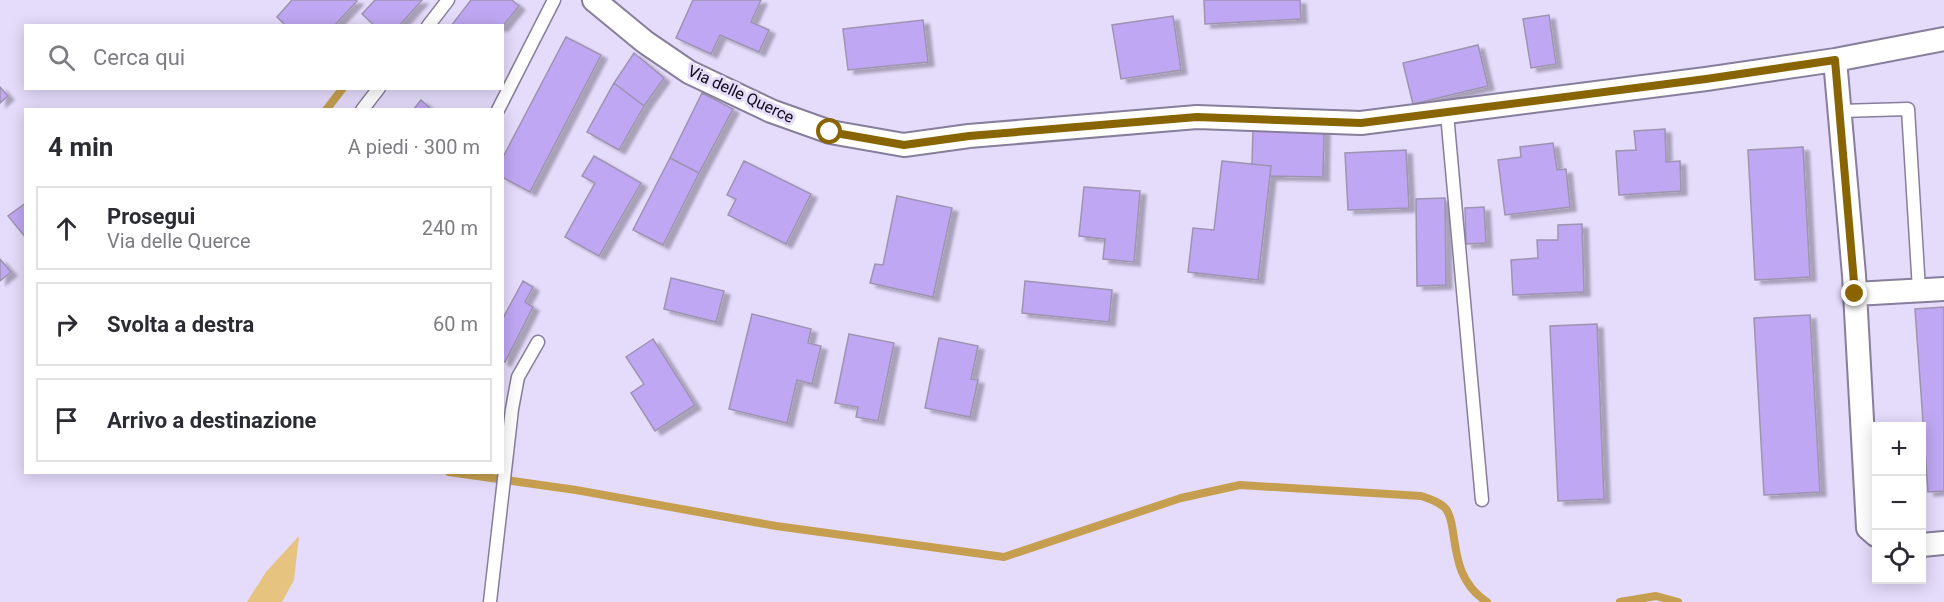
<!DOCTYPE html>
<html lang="it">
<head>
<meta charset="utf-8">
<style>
	body { margin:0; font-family:Roboto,sans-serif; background:#f2f2f3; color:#2b2b33 }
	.controls { position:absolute; right:18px; bottom:18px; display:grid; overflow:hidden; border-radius:0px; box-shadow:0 3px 15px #0003 }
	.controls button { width:54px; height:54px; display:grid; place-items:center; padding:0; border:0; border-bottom:2px solid #e1e1e2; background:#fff; color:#2b2b33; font:30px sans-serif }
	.stop { position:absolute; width:18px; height:18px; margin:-14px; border:4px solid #896501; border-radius:50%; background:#fff }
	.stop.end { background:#896501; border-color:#fff; box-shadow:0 2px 6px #0008 }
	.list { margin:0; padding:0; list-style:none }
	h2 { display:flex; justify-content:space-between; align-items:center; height:78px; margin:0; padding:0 24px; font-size:26px }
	h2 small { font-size:20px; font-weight:400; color:#7c7c81 }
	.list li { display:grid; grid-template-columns:39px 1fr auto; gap:18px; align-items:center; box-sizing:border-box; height:84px; margin:0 12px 12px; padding:0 12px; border:2px solid #e1e1e2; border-radius:0px }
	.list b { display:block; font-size:22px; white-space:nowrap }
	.list p { margin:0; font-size:20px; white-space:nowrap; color:#7c7c81 }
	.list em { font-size:20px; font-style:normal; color:#7c7c81 }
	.icon { flex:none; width:33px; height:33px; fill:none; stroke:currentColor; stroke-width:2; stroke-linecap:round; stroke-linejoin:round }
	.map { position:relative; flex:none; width:1944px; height:602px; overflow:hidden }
	.search { position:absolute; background:#fff; box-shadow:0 3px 15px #0003; left:24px; top:24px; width:480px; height:66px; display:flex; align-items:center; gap:15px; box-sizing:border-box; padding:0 21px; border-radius:0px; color:#7c7c81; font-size:22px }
	.panel { position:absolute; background:#fff; box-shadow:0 3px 15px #0003; left:24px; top:108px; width:480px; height:366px; border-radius:0px }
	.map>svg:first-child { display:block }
	.green { fill:#e6c37e }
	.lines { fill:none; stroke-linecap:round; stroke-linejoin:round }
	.stream { stroke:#c59f4f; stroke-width:8 }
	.building { fill:#c0a7f3; stroke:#9d94b1; stroke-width:1.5; filter:url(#shadow) }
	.service-casing { stroke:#867e9a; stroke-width:15 }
	.minor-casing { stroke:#867e9a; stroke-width:26 }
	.service { stroke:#fff; stroke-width:12 }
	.minor { stroke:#fff; stroke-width:22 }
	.route { stroke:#896501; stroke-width:8 }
	.labels { text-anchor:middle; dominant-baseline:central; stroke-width:6; stroke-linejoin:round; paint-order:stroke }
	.street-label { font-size:16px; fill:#0d0913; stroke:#e5dbfb }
</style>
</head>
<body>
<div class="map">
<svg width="1944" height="602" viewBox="0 0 1944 602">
	<defs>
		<filter id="shadow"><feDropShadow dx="6" dy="4" stdDeviation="1.5" flood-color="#0004"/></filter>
	</defs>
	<rect width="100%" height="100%" fill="#e5dbfb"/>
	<!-- green -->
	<path class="green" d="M299,536l-5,44 -12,22h-35l19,-30z"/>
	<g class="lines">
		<!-- stream -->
		<path class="stream" d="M326,110l17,-22
			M449,472l127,18 200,36 228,31 177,-59 59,-13 181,11c9,3 19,6 25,13 5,7 6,16 7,23 4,29 8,53 34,70
			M1620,602l36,-6 22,6"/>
	</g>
	<!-- building -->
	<path class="building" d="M292,0h64l1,1 -23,25h-48l-9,-9z
		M375,0h47l-23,26h-24l-13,-12z
		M471,0h41l7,6 -17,21 -51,-1z
		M693,0h68l-10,22 18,8 -10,22 -39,-17 -9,19 -35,-16z
		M1204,0h96l1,19 -96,5z
		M1549,15l7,49 -25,4 -8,-49z
		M1173,16l8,54 -60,9 -9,-54z
		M923,20l5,42 -80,8 -5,-41z
		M566,37l35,18 -71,137 -28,-15v-18z
		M1478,45l10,41 -75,18 -10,-41z
		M634,53l30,25 -20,28 -30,-23z
		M614,83l30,23 -25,44 -32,-18z
		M0,87l8,9 -8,7z
		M702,93l31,16 -34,64 -29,-15z
		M421,100l11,10h-19z
		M1253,128l71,2 -1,47 -53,-1 1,-10 -19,-2z
		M1665,129l1,33 14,-1 1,30 -62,4 -3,-44 20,-1 -2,-19z
		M1553,143l4,27 9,-1 4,38 -65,8 -7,-55 23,-3 -1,-10z
		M1803,147l7,130 -55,3 -7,-130z
		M1406,150l3,58 -61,2 -3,-57z
		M594,156l47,27 -42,73 -34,-19 30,-54 -13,-7z
		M670,158l29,15 -36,72 -30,-15z
		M744,161l67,33 -25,50 -58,-29 8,-16 -9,-4z
		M1222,161l49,5 -13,114 -70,-8 5,-44 21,2z
		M1084,187l56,4 -6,71 -31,-3 2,-20 -26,-3z
		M897,196l55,12 -19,89 -63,-14 5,-19 8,1z
		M1445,198l1,87 -29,1 -1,-87z
		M26,203v35l-18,-22z
		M1484,207l2,36 -20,1 -1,-36z
		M1582,224l2,68 -71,3 -2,-35 27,-2 -1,-18h21v-15z
		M0,259l11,13 -11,9z
		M671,278l53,13 -8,31 -52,-13z
		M523,281l10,6 -8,15 8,5 -28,55 -3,-1v-41z
		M1025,281l87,9 -3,32 -87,-9z
		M1944,307v184l-16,1 -13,-183z
		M752,314l59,15 -3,14 13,3 -9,38 -15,-4 -10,43 -58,-14z
		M1810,315l10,177 -56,3 -10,-177z
		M1597,324l7,175 -46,2 -8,-175z
		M849,334l45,9 -16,78 -22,-4 2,-10 -23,-4z
		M939,338l39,8 -7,33 7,1 -8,37 -45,-9z
		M653,339l42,66 -40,26 -24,-38 13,-9 -18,-27z"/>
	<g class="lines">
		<defs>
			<path id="service" d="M428,26l20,-26
				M362,110l17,-22
				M498,110l56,-110
				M1840,111l68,-2 11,181
				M1447,114l35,386
				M490,602l22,-193 6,-32 20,-35"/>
			<path id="minor" d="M594,0l51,42 44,30 82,39 59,21 74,13 65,-9 228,-19 164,6 345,-44 129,-19 109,-21
				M1835,60l19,215 14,253 8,7
				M1855,294l89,-5
				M1922,545l22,-2"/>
		</defs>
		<!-- service casing -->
		<use href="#service" class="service-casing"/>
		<!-- minor casing -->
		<use href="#minor" class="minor-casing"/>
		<!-- service -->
		<use href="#service" class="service"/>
		<!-- minor -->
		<use href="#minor" class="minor"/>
	</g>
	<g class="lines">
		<!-- route -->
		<path class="route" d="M830,132l74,13 65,-9 228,-19 164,6 345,-44 129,-19 20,234"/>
	</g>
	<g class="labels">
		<!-- street labels -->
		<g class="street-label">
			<text transform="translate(741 94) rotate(25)">Via delle Querce</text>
		</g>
	</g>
</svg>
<div class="controls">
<button>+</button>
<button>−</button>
<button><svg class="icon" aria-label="locate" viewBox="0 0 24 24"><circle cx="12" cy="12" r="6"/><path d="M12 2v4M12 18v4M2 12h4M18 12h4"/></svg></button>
</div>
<div class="stop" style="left:830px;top:132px"></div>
<div class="stop end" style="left:1855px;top:294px"></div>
<div class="search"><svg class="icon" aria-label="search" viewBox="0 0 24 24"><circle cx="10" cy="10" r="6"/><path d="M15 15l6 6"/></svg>Cerca qui</div>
<section class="panel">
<h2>4 min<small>A piedi · 300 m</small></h2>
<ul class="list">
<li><svg class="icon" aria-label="ahead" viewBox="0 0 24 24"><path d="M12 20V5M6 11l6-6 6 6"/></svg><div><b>Prosegui</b><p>Via delle Querce</p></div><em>240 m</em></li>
<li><svg class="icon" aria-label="right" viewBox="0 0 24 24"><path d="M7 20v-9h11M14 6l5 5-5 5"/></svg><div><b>Svolta a destra</b></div><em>60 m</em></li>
<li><svg class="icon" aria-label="arrive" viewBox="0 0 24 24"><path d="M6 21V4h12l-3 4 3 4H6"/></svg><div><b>Arrivo a destinazione</b></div></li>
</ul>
</section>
</div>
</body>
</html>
